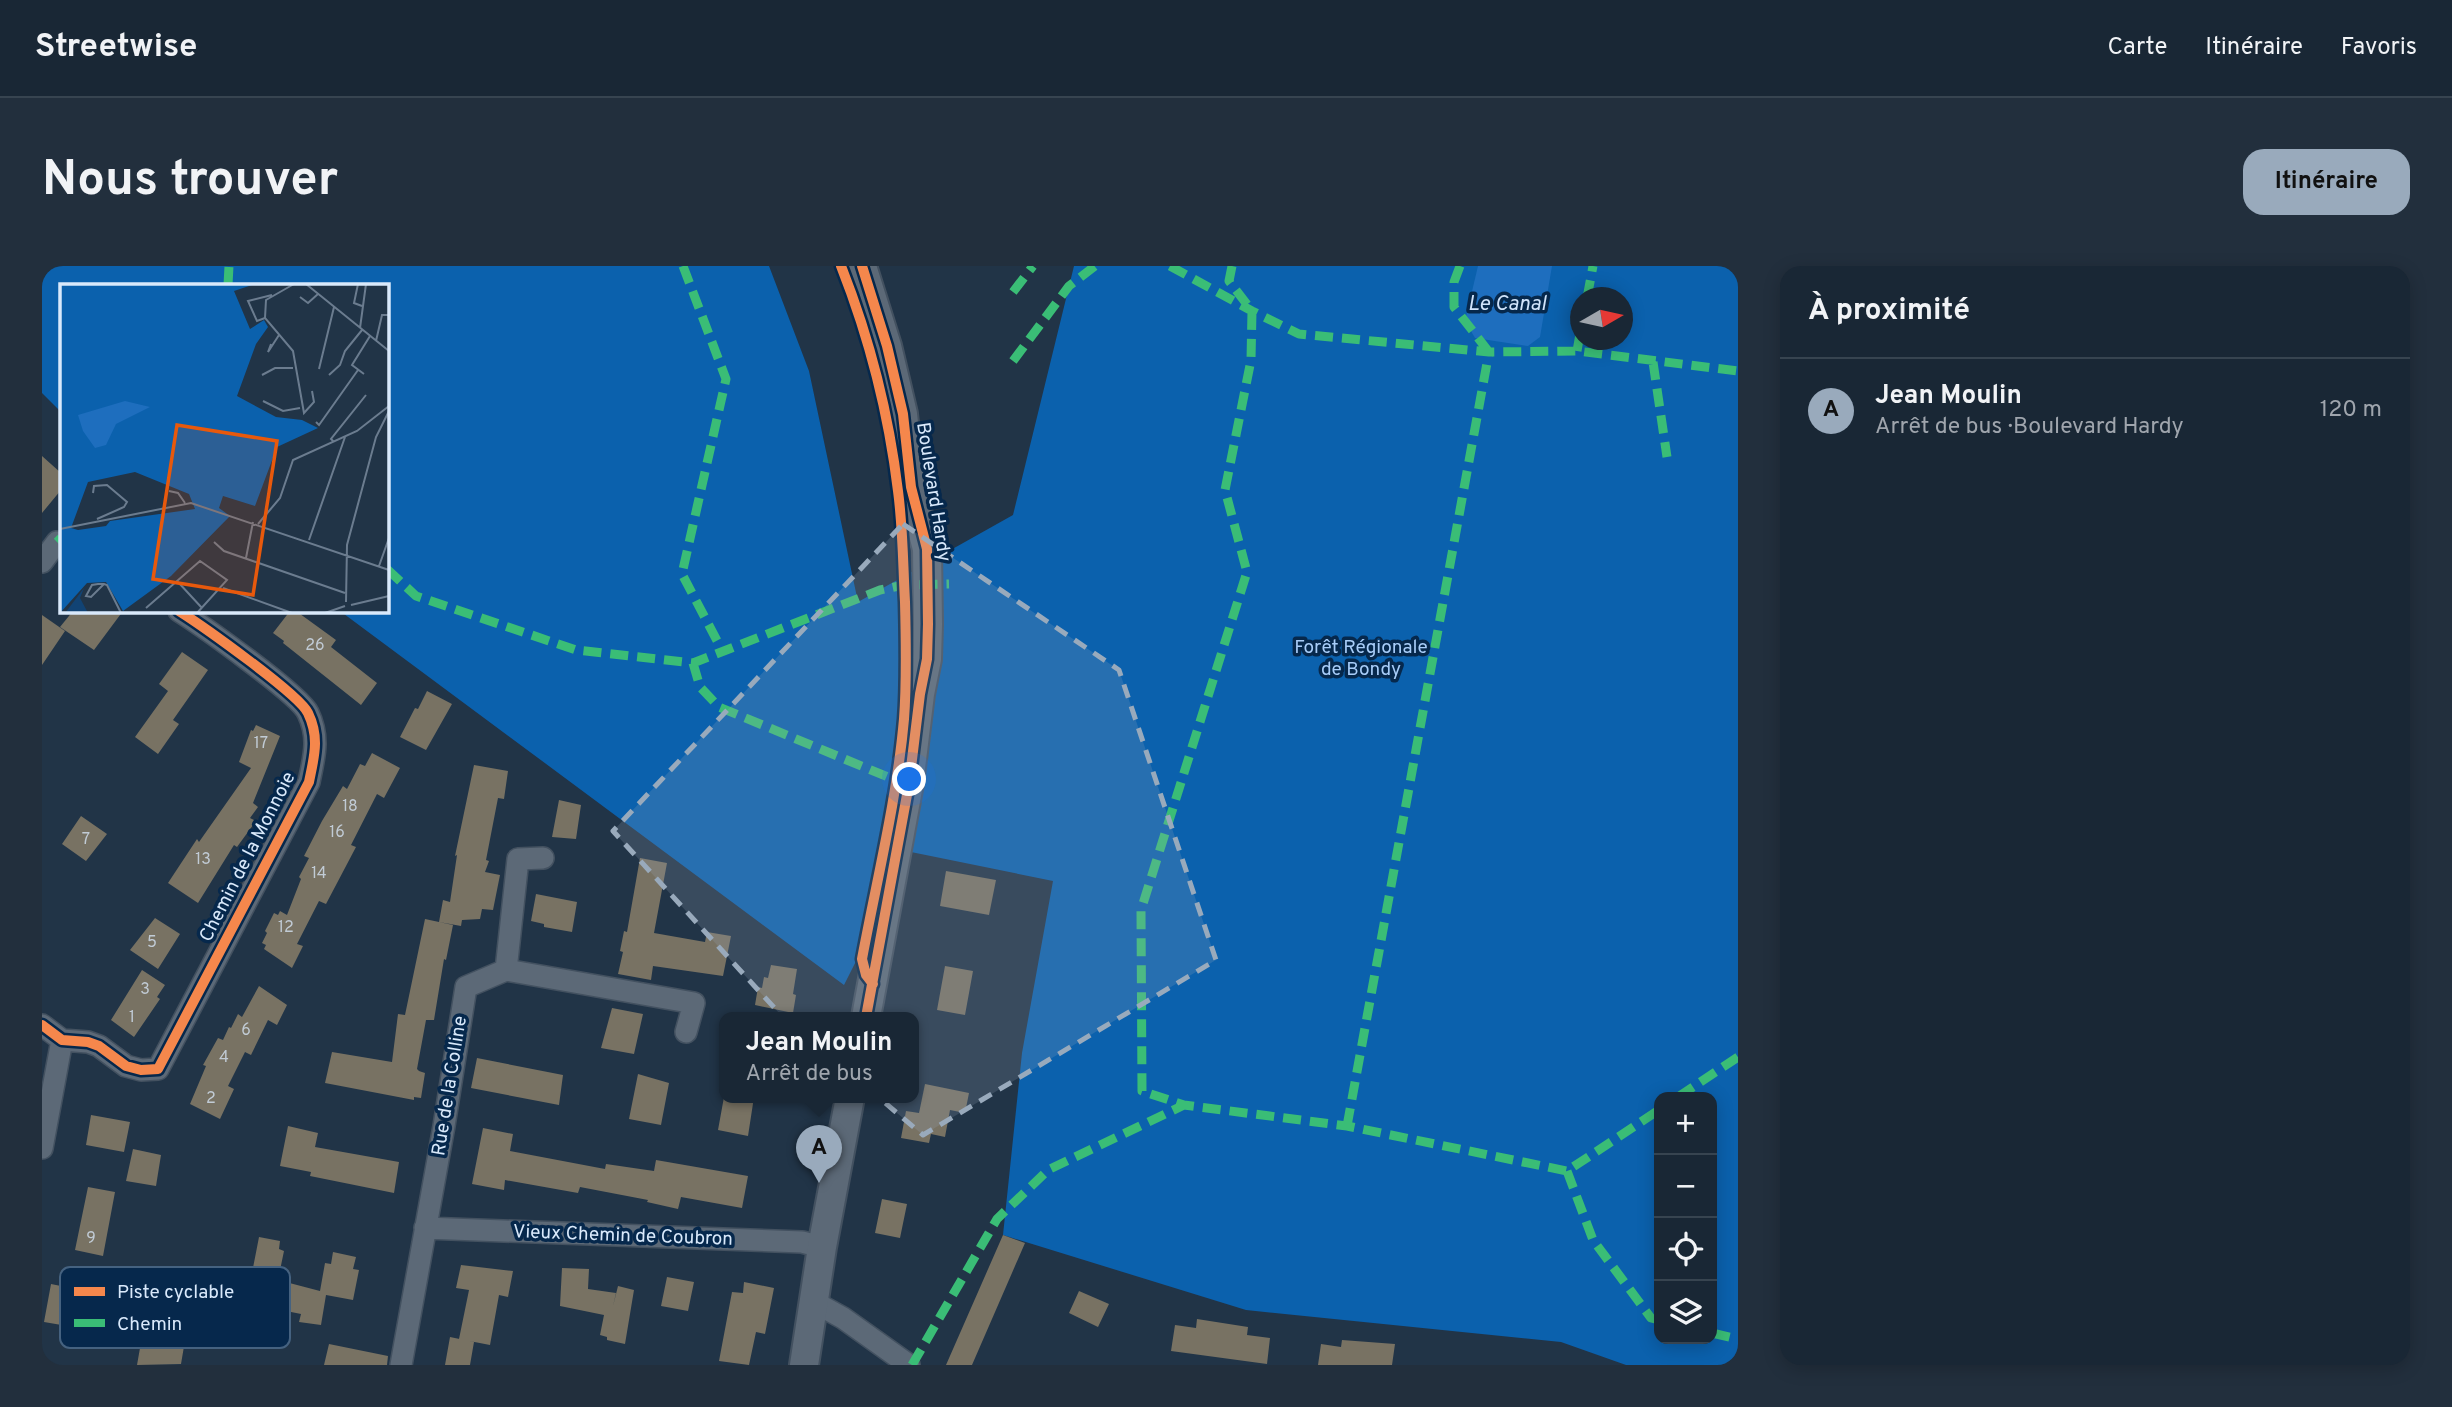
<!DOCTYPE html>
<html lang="fr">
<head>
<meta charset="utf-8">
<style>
	body { margin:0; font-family:Overpass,sans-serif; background:#222f3d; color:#f1f3f6 }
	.controls { position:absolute; right:21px; bottom:21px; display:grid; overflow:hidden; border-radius:14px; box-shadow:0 4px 18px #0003 }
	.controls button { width:63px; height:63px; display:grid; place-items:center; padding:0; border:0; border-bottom:2px solid #374450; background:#192735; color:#f1f3f6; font:35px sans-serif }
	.compass { position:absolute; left:1528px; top:21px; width:63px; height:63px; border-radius:50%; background:#192735; box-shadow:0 4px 18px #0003; rotate:81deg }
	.you { position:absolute; left:868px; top:514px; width:24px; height:24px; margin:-18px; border:5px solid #fff; border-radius:50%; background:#1a73e8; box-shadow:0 0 0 10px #1a73e833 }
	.badge { display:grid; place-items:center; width:46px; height:46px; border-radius:50%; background:#99aabc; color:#111; font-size:23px; font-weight:700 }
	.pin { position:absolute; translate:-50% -58px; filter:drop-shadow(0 2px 4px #0008) }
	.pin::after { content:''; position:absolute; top:37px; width:24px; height:21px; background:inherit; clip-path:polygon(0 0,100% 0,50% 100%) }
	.popup { position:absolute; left:677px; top:746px; width:200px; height:91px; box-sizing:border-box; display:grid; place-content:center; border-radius:14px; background:#192735; filter:drop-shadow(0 2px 5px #0005); font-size:23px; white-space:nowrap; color:#9fa5ad }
	.popup b { font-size:26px; color:#f1f3f6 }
	.popup::after { content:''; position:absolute; left:50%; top:100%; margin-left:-14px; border:14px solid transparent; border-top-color:#192735 }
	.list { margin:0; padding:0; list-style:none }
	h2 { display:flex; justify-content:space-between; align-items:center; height:91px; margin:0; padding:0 28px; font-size:30px }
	h2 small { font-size:23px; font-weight:400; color:#9fa5ad }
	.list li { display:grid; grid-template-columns:46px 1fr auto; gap:21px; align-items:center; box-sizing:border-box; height:105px; padding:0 28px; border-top:2px solid #374450 }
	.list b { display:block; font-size:26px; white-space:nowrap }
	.list p { margin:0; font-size:23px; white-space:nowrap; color:#9fa5ad }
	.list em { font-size:23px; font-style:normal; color:#9fa5ad }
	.icon { flex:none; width:38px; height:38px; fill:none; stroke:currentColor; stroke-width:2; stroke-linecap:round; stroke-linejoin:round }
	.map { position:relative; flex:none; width:1696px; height:1099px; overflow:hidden; border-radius:21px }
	header { display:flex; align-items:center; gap:42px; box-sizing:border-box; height:98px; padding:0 35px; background:#192735; border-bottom:2px solid #374450 }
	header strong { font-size:33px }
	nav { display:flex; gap:38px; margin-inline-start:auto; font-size:24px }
	.intro { display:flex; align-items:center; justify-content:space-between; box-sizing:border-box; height:168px; padding:0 42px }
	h1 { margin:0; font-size:49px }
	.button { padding:18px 32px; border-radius:21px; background:#99aabc; color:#111; font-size:24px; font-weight:700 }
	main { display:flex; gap:42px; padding:0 42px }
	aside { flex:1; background:#192735; border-radius:21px; box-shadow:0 4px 18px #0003 }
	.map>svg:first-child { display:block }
	.forest { fill:#0b61ad; fill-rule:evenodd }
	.water { fill:#1e6ebe }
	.building { fill:#787263 }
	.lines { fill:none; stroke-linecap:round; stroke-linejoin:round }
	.street-casing { stroke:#435160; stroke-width:24 }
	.secondary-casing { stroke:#435160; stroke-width:32 }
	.street { stroke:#5c6977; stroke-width:21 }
	.secondary { stroke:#5c6977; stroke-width:28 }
	.quiet { stroke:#3abd76; stroke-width:9; stroke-dasharray:18 9; stroke-linecap:butt }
	.cycleway-casing { stroke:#06284c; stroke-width:15 }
	.cycleway { stroke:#f5874c; stroke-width:10 }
	.marked { fill:#99aabc; fill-opacity:0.2; stroke:#99aabc; stroke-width:5; stroke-dasharray:14 9; stroke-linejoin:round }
	.labels { text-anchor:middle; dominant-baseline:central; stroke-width:7; stroke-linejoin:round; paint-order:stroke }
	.number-label { font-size:16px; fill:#c1cbd5 }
	.street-label { font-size:19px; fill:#d9e9fb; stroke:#06284c }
	.park-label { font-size:19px; fill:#a8cdf9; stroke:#06284c }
	.water-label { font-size:21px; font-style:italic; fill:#d1e4fb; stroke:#06284c }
	.inset-road { fill:none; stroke:#6b7c8f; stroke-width:2 }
	.view { fill:#e8590c; fill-opacity:0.15; stroke:#e8590c; stroke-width:3.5 }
	.inset-edge { fill:none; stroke:#d9e9fb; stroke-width:3.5 }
	.key { fill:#06284c; stroke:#456280; stroke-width:2 }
	.key-label { font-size:19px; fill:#d9e9fb }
</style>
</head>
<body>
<header>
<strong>Streetwise</strong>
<nav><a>Carte</a><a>Itinéraire</a><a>Favoris</a></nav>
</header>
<div class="intro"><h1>Nous trouver</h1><a class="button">Itinéraire</a></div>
<main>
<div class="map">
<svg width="1696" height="1099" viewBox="0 0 1696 1099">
	<rect width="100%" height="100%" fill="#213447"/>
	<!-- forest -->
	<path class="forest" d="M0,0h727l40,105 49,231 155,-87 61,-249h664v1099h-112l-65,-23 -315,-32 -243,-75 19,-182 31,-172 -142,-29 -67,133 -504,-374h47v-326h-326v127l-19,-19zM1538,32h42v42h-42zM1617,831h53v242h-53z"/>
	<!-- water -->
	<path class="water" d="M1436,0h74l-12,71 -12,9 -53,-8 -10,-17z"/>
	<!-- building -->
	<path class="building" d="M0,190l19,17v17l-19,23z
		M31,345h50l-29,39 -34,-23z
		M248,345h6l40,29 -5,7 46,36 -16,22 -78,-62 1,-2 -11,-8z
		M0,349l23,16 -23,34z
		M140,386l26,18 -35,50 6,4 -21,30 -23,-17 33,-46 -9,-7z
		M385,425l25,13 -26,46 -26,-13 15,-29 3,1z
		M214,459l24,11 -27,67 5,4 -8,11 6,3 -19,26 -3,-2 -36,58 -30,-20 29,-44 2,3 52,-74 -12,-6 12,-32 2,1z
		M330,487l28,15 -16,30 -7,-4 -26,51 5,2 -30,57 -7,-3 -22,43 6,2 -11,22 -28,-19 2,-4 -4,-2 5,-10 -2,-2 9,-18 4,2 2,-4 7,4 14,-36 -2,-2 10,-19 -5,-2 18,-35 21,-35 4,3 13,-25 5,2z
		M432,499l34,6 -4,28 -6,-1 -12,62 3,1 -4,11 15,3 -7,35 -11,-1 -2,10 -18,1 -1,6 -22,-4 4,-22 7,2 7,-47 -2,1z
		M517,534l22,5 -5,34 -24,-2z
		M39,550l26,18 -21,27 -24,-17z
		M598,592l27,5 -13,70 51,9 2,-10 24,4 -8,40 -70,-10 -2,14 -33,-6 5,-22 -3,-1 4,-20 3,1z
		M904,605l50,9 -7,35 -49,-9z
		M494,628l41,8 -5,30 -28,-5v-3l-13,-3z
		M113,652l25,16 -22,35 -28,-19z
		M383,653l28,6 -7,35 -2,-1 -10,61h-8l-9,49 2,2 6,2 -4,25 -7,-1v3l-89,-17 7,-31 60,10 6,-48 7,1z
		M729,699l26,4 -4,25 3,1 -3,18 -38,-8 3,-18 4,1 2,-11 4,1z
		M903,700l28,5 -8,44 -28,-5z
		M100,704l23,15 -8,12 3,2 -26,38 -23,-17z
		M217,720l28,19 -10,20 -9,-5 -17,35 -6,-3 -17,34 6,3 -14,30 -30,-15 16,-38 -3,-1 15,-27 5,2 6,-13 2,1 7,-14 4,3z
		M570,742l31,6 -9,40 -33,-6z
		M435,792l86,17 -4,30 -88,-17z
		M596,808l31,9 -8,42 -32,-6z
		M883,818l44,9 -4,20 -15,-3 -5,27 -14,-3 -2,9 -28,-5 5,-27 13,2z
		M682,831h30l-6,39 -30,-6z
		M49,849l39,7 -6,30 -38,-7z
		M246,860l30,7 -3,14 84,15 -5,31 -84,-17 1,-4 -31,-6z
		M441,862l30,6 -3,17 95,18 1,-5 48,7 2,-11 92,16 -6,32 -61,-11 -3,12 -31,-7 1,-2 -68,-13 -2,6 -73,-13 -1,10 -32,-6z
		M91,883l28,6 -5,31 -30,-5z
		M46,921l27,5 -12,64 -28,-6z
		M840,933l25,5 -7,34 -25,-5z
		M961,969l22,8 -53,122h-26z
		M217,971l21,4 -1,8 5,2 -6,29 42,11 5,-28 6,1 2,-12 23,5 -3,12 6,1 -6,30 -27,-5 -5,30 -22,-3 2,-8 -49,-10 5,-24 -6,-2z
		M419,999l52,6 -5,26 -9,-2 -9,50 -31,-6 10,-49 -13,-2z
		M520,1002l27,1 -1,20 28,4 -3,13 5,-20 16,4 -9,54 -18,-4v-3l-7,-2 4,-20 -44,-9z
		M625,1011l27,5 -6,29 -27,-5z
		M702,1016l30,6 -9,46 -9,-2 -7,33 -30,-4 13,-69 11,1z
		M9,1018l35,7 -7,37 -35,-6z
		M1037,1025l30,13 -11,23 -29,-14z
		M104,1048l42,9 -7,41 -44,1z
		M1155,1053l51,8 -1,8 23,3 -3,26 -96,-13 4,-26 21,3z
		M408,1071l24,5 -4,23h-25z
		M1300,1074l53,4 -3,21h-74l3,-21 20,3z
		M287,1078l59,12 -1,9h-63z"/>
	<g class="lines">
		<defs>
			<path id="street" d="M0,296l15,-20
				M464,704l188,33 -8,29
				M464,704l12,-111 25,-1
				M0,759l20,15 26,2 11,4 27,20 15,4 17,-1 151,-287c5,-25 11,-44 -1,-69 -9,-19 -107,-88 -129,-102
				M0,882l20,-108
				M383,962l377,14 20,5
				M772,1036l29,16 66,47
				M359,1099l43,-239 22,-139 40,-17"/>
			<path id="secondary" d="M820,0l25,80 16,68 8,73 16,62 1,75 -1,35 -7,35 -11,90 -43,233
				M762,1099l18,-118 28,-150"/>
		</defs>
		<!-- street casing -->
		<use href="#street" class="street-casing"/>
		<!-- secondary casing -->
		<use href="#secondary" class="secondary-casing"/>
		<!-- street -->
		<use href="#street" class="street"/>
		<!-- secondary -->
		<use href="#secondary" class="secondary"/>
		<!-- quiet -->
		<path class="quiet" d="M641,0l43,113 -44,195 41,78
			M1128,0l82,45 47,23 190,18 88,-1 161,20
			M1190,0l-3,15 23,30 -1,49 -26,130 22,82 -106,338 1,181 42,14 163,21 220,45 92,-61
			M1418,0l-6,16v25l35,45
			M186,19l1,-19
			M971,26l20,-26
			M1545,32l6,-32
			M1535,85l3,-17
			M971,95l56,-75 26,-20
			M1611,96l14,95
			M15,276l4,-4
			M345,303l29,27 160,54 117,13 187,-73 24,-5 45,-1
			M651,397l7,24 19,20 181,75
			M1636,831l60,-40
			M1305,860l142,-774
			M1525,905l26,69 58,78 8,2
			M1670,1067l26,6
			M870,1099l85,-146 51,-49 136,-65"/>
		<defs>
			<path id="cycleway" d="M799,0c28,71 48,150 57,225 5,37 5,75 7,111 1,39 2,78 -1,117 -7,80 -27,160 -42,240l4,16 7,9
				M820,0l25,80 16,68 8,73 16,62 1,75 -1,35 -7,35 -11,90 -43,233
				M0,759l20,15 26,2 11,4 27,20 15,4 17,-1 151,-287c5,-25 11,-44 -1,-69 -9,-19 -107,-88 -129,-102"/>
		</defs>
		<!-- cycleway casing -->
		<use href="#cycleway" class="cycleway-casing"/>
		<!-- cycleway -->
		<use href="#cycleway" class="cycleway"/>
	</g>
	<!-- marked area -->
	<path class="marked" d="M861,258l216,146 97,290 -293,175 -143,-121 -167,-183z"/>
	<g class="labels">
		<!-- number labels -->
		<g class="number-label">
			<text x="273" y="380">26</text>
			<text x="219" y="478">17</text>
			<text x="308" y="541">18</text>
			<text x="295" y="567">16</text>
			<text x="44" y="574">7</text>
			<text x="161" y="594">13</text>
			<text x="277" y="608">14</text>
			<text x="244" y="662">12</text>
			<text x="110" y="677">5</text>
			<text x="103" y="724">3</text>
			<text x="90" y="752">1</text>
			<text x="204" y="765">6</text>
			<text x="182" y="792">4</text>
			<text x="169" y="833">2</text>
			<text x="49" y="973">9</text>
		</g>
		<!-- street labels -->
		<g class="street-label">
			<text transform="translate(891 226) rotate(81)">Boulevard Hardy</text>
			<text transform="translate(206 591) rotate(-63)">Chemin de la Monnoie</text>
			<text transform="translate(408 820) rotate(-81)">Rue de la Colline</text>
			<text transform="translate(581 970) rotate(2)">Vieux Chemin de Coubron</text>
		</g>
		<!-- park labels -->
		<g class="park-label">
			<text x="1319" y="382">Forêt Régionale<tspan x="1319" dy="22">de Bondy</tspan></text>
		</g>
		<!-- water labels -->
		<g class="water-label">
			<text x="1465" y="38">Le Canal</text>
		</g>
	</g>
	<!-- overview -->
	<g transform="translate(18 18)">
		<rect width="329" height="329" fill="#213447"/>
		<path d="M24,304l-4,10 8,15h-23z" fill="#114374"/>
		<path d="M0,0h195l-21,7 16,38 14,-9 4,7 -12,17 -19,52 39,21 26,3 16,8 -41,19 -22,59 -32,-10 -4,12 11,8 -59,60 -48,35 -17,-29 -19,1 -27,30zM75,188l54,22 6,15 -85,12 -4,5 -28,4 -7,-2 17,-46z" fill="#0b61ad" fill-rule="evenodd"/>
		<path d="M65,117l25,6 -34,17 -10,21 -11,3 -12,-17 -5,-16z" fill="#1e6ebe"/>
		<path class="inset-road" d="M234,0l-28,16 -1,18 28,33 11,62 10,-11 -2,-11M246,0l83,67M298,0l-4,19 8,3M240,13l8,6 10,-9M205,34l-8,3 -9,-20 24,-6M300,44l6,-44M316,57l6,-26h7M211,60l-3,8 11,-17M259,85l15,-62M304,90l-12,-9 18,-29M202,91l13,-7h18M269,91l11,-10 5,-14 17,-21M203,117l20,10 17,-3M256,138l3,3 39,-55M274,158l-3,-3 35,-44M109,207l9,2 7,10M33,209l1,-7 13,-1 20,17 -3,5 -27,12M198,240l22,-26 13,-38 64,-29 32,-25M0,245l131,-26 198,67M249,256l36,-103M154,258l10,9 121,42M186,274l7,-36M319,282l10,-28M118,298l24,26M44,300l-13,13 -5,-1 6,-11 6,-1h6l3,1 14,28M163,304l69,25M286,318l1,-57 29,-108 13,-26M291,321l38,-9M86,324l54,-47 27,19 -30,33M265,329l20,-7"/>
		<path class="view" d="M117,141l100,16 -24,154 -100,-16z"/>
		<rect width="329" height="329" class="inset-edge"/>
	</g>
	<!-- legend -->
	<rect x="18" y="1001" width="230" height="81" rx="10" class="key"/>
	<rect x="32" y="1021" width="31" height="9" fill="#f5874c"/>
	<rect x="32" y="1053" width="31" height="8" fill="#3abd76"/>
	<g class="key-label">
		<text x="75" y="1032">Piste cyclable</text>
		<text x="75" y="1064">Chemin</text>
	</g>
</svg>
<div class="controls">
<button>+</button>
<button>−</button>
<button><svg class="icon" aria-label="locate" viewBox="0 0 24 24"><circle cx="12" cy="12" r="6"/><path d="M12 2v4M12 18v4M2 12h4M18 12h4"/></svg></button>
<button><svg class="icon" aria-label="layers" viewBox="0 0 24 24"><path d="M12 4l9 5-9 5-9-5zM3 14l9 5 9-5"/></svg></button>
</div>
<svg class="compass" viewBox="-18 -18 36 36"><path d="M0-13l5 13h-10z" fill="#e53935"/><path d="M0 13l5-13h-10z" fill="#9fa5ad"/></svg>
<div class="you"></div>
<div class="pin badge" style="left:777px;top:917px">A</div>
<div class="popup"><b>Jean Moulin</b>Arrêt de bus</div>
</div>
<aside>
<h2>À proximité<small></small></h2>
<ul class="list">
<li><span class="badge">A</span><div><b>Jean Moulin</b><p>Arrêt de bus · Boulevard Hardy</p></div><em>120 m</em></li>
</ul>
</aside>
</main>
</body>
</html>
